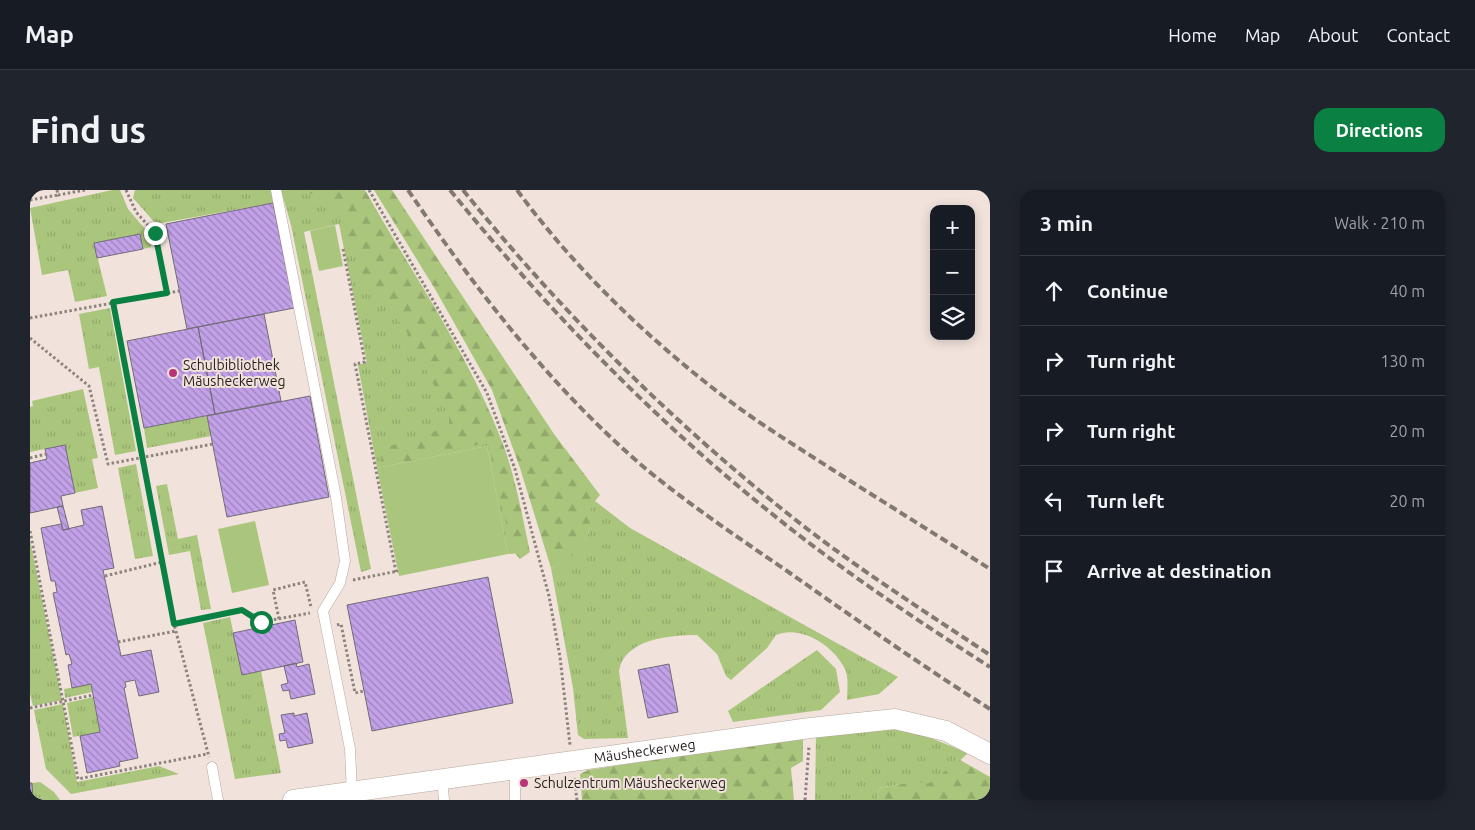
<!DOCTYPE html>
<html lang="en">
<head>
<meta charset="utf-8">
<style>
	body { margin:0; font-family:Ubuntu,sans-serif; background:#20242c; color:#f1f3f6 }
	.controls { position:absolute; right:15px; top:15px; display:grid; overflow:hidden; border-radius:10px; box-shadow:0 2px 12px #0003 }
	.controls button { width:45px; height:45px; display:grid; place-items:center; padding:0; border:0; border-bottom:1px solid #363941; background:#171b24; color:#f1f3f6; font:25px sans-serif }
	.stop { position:absolute; width:15px; height:15px; margin:-11px; border:4px solid #0b8043; border-radius:50%; background:#fff }
	.stop.end { background:#0b8043; border-color:#fff; box-shadow:0 1px 5px #0008 }
	.list { margin:0; padding:0; list-style:none }
	h2 { display:flex; justify-content:space-between; align-items:center; height:65px; margin:0; padding:0 20px; font-size:21px }
	h2 small { font-size:16px; font-weight:400; color:#9ea1a6 }
	.list li { display:grid; grid-template-columns:32px 1fr auto; gap:15px; align-items:center; box-sizing:border-box; height:70px; padding:0 20px; border-top:1px solid #363941 }
	.list b { display:block; font-size:19px; white-space:nowrap }
	.list em { font-size:16px; font-style:normal; color:#9ea1a6 }
	.icon { flex:none; width:28px; height:28px; fill:none; stroke:currentColor; stroke-width:2; stroke-linecap:round; stroke-linejoin:round }
	.map { position:relative; flex:none; width:960px; height:610px; overflow:hidden; border-radius:15px }
	header { display:flex; align-items:center; gap:30px; box-sizing:border-box; height:70px; padding:0 25px; background:#171b24; border-bottom:1px solid #363941 }
	header strong { font-size:24px }
	nav { display:flex; gap:28px; margin-inline-start:auto; font-size:18px }
	.intro { display:flex; align-items:center; justify-content:space-between; box-sizing:border-box; height:120px; padding:0 30px }
	h1 { margin:0; font-size:35px }
	.button { padding:12px 22px; border-radius:15px; background:#0b8043; color:#fff; font-size:18px; font-weight:700 }
	main { display:flex; gap:30px; padding:0 30px }
	aside { flex:1; background:#171b24; border-radius:15px; box-shadow:0 2px 12px #0003 }
	.map>svg:first-child { display:block }
	.grass { fill:url(#grass-tufts) }
	.forest { fill:url(#forest-firs) }
	.garden { fill:#aac57c }
	.building { fill:url(#building-back-hatch); stroke:#716c77 }
	.lines { fill:none; stroke-linecap:round; stroke-linejoin:round }
	.lane-casing { stroke:#b5a8a0; stroke-width:11 }
	.street-casing { stroke:#b5a8a0; stroke-width:21 }
	.path { stroke:#8d837e; stroke-width:3; stroke-dasharray:2.5 2.5; stroke-linecap:butt }
	.lane { stroke:#fff; stroke-width:10 }
	.street { stroke:#fff; stroke-width:20 }
	.rail { stroke:#827974; stroke-width:4; stroke-dasharray:8 4; stroke-linecap:butt }
	.route { stroke:#0b8043; stroke-width:6 }
	.poi-dot { fill:#ba3478; stroke:#f1e3db; stroke-width:2 }
	.labels { text-anchor:middle; dominant-baseline:central; stroke-width:4; stroke-linejoin:round; paint-order:stroke }
	.poi-label { font-size:14px; fill:#241f1d; stroke:#f1e3db; text-anchor:start }
	.street-label { font-size:14px; fill:#241f1d; stroke:#f1e3db }
</style>
</head>
<body>
<header>
<strong>Map</strong>
<nav><a>Home</a><a>Map</a><a>About</a><a>Contact</a></nav>
</header>
<div class="intro"><h1>Find us</h1><a class="button">Directions</a></div>
<main>
<div class="map">
<svg width="960" height="610" viewBox="0 0 960 610">
	<defs>
		<pattern id="grass-tufts" width="24" height="20" patternUnits="userSpaceOnUse" patternTransform="scale(1.25)"><rect width="24" height="20" fill="#aac57c"/><path d="M3 7l-1-3M5 7V3M7 7l1-3M15 17l-1-3M17 17v-4M19 17l1-3" fill="none" stroke="#92a96b"/></pattern>
		<pattern id="forest-firs" width="22" height="20" patternUnits="userSpaceOnUse" patternTransform="scale(1.25)"><rect width="22" height="20" fill="#aac57c"/><path d="M5 1l3.5 6h-7zM16 11l3.5 6h-7z" fill="#92a96b"/></pattern>
		<pattern id="building-back-hatch" width="6" height="6" patternUnits="userSpaceOnUse" patternTransform="scale(1.25)"><rect width="6" height="6" fill="#c2a1e8"/><path d="M-1 5l2 2M0 0l6 6M5-1l2 2" fill="none" stroke="#9d83bb"/></pattern>
	</defs>
	<rect width="100%" height="100%" fill="#f1e3db"/>
	<!-- grass -->
	<path class="grass" d="M82,0h8l8,19 24,28 -1,10 -8,2 -3,-15 -46,9 13,53 -32,6 -7,-32 -26,5 -12,-67z
		M105,0h137l1,13 -117,21 -23,-26z
		M251,0h55l159,249 28,114 -15,1 -21,-108 -110,22 -19,-103 9,-2 -28,-139 -35,8 67,337 -10,3 -70,-347z
		M80,118l26,143 -21,4 -16,-88 -10,2 -10,-55z
		M53,199l15,69 -6,1 6,29 -23,5 -10,-48 -35,7v-45l3,-1 -1,-5z
		M177,226l4,20 -64,12 -3,-20z
		M106,274l17,92 -18,3 -17,-91z
		M137,294l11,55 19,-4 14,74 -10,1 -11,-59 -21,4 -13,-69z
		M565,311l35,27 268,149 -19,17 -32,6c0,-9 2,-23 -2,-31 -12,-24 -44,-44 -69,-34l-9,13 -36,32 -5,-4 -9,-22 -20,-19c-27,0 -73,4 -78,36l9,67 -44,1 -6,-4 -5,-47 -22,-120c17,-8 32,-18 38,-37 3,-11 -4,-21 6,-30z
		M0,350l32,160 -29,6 -3,-12z
		M200,427l12,58 19,-4 20,102 -46,6 -32,-156z
		M787,460l19,19 4,23 -19,18 -88,12 -5,-11z
		M61,494l1,8 -27,6 -1,-9z
		M63,507l7,35 -27,5 -6,-34z
		M33,514l14,78 82,-16 20,8 -108,20 -25,-25 -12,-59z
		M849,538l37,4 52,21 -17,16 -22,14h-22l-28,5 -2,12h-62l1,-66z
		M10,592l14,10 6,8h-30l3,-1 -1,-16z"/>
	<!-- forest -->
	<path class="forest" d="M256,0h79c46,82 102,161 136,249 14,35 21,76 29,113l-10,7 -8,-9 -24,-107 -60,11 -17,7 -29,1v-10c21,-16 46,-14 67,-28v-9l-42,-83 -45,-60 -20,-51 -23,-27 -33,-1z
		M344,0h18l162,244 46,61c-16,19 -6,18 -11,36 -6,20 -20,29 -38,37l-31,-100 -28,-78 -57,-101z
		M773,547v24l-12,7 3,32h-212l-2,-26 8,-4z
		M930,570l30,17v23h-113l2,-12 28,-5h22z"/>
	<!-- garden -->
	<path class="garden" d="M305,35l8,41 -24,5 -9,-40z
		M457,256l21,108 -109,22 -22,-108z
		M225,331l14,64 -37,8 -14,-64z"/>
	<!-- building -->
	<path class="building" d="M243,13l21,105 -107,21 -21,-105z
		M110,44l3,15 -46,9 -3,-15z
		M234,124l17,87 -66,13 -17,-87z
		M168,137l17,87 -71,14 -17,-87z
		M280,206l19,101 -102,20 -20,-101z
		M35,255l10,48 -14,3 2,10 -33,7v-50l17,-4 -2,-10z
		M33,316l6,23 -6,1 -6,-23z
		M72,316l12,62 -11,2 18,86 30,-6 8,42 -20,4 -4,-16 -10,2 1,5 -2,1 14,70 -19,4 1,4 -33,7 -7,-37 20,-4 -9,-48 -19,4 -4,-23 4,-1 -3,-10 -3,1 -13,-62 4,-1 -2,-11h-4l-10,-53 20,-4 2,6 21,-5 -3,-15z
		M458,387l25,126 -141,28 -25,-126z
		M265,430l8,42 -61,13 -9,-42z
		M266,473l1,4 12,-3 6,30 -24,5 -2,-9 -6,1 -2,-6 7,-2 -4,-17z
		M639,474l9,48 -30,6 -10,-48z
		M264,523v3l13,-3 6,30 -25,5 -2,-8 -6,1 -1,-7 6,-1 -4,-18z
		M0,593h2l1,17h-3z"/>
	<g class="lines">
		<defs>
			<path id="lane" d="M246,0l60,307 9,64 -5,22 -17,28 27,138 2,45
				M182,577l6,33
				M485,580v30
				M412,589l2,21"/>
			<g id="street">
				<path id="s1" d="M263,610l517,-72 85,-9 51,12 44,23"/>
			</g>
		</defs>
		<!-- lane casing -->
		<use href="#lane" class="lane-casing"/>
		<!-- street casing -->
		<use href="#street" class="street-casing"/>
		<!-- path -->
		<path class="path" d="M27,0l1,5 27,-5
			M96,0l10,22 19,21 12,60
			M339,0l118,203 28,76 34,127 11,61 10,88
			M0,10l28,-5
			M313,59l22,113 -10,2 41,208
			M83,112l61,322 35,133
			M0,128l149,-27
			M0,148l59,48 19,78 105,-20
			M0,268l16,-4
			M0,341l48,248 129,-25
			M75,386l57,-14
			M323,390l45,-9
			M249,429l-6,-29 32,-8 6,25
			M144,434l68,-14 19,12 49,-9
			M307,435l4,-1 14,69 9,-2
			M88,452l58,-11
			M0,518l63,-13
			M544,588l3,22
			M775,610l4,-54"/>
		<!-- lane -->
		<use href="#lane" class="lane"/>
		<!-- street -->
		<use href="#street" class="street"/>
		<!-- rail -->
		<path class="rail" d="M378,0c68,100 145,200 238,279 45,37 93,69 141,102 67,47 134,94 203,138
			M420,0c96,118 202,228 321,323 69,56 144,106 219,154
			M433,0c93,116 198,221 314,315 67,55 141,102 213,150
			M487,0c58,79 128,146 206,206 35,27 73,50 110,74 52,33 105,66 157,99"/>
	</g>
	<g class="lines">
		<!-- route -->
		<path class="route" d="M125,43l12,60 -54,9 61,322 68,-14 19,12"/>
	</g>
	<!-- markers -->
	<g class="poi-dot">
		<circle cx="143" cy="183" r="5"/>
		<circle cx="494" cy="593" r="5"/>
	</g>
	<g class="labels">
		<!-- poi labels -->
		<g class="poi-label">
			<text x="153" y="175">Schulbibliothek<tspan x="153" dy="16">Mäusheckerweg</tspan></text>
			<text x="504" y="593">Schulzentrum Mäusheckerweg</text>
		</g>
		<!-- street labels -->
		<g class="street-label">
			<text stroke="none"><textPath href="#s1" startOffset="355">Mäusheckerweg</textPath></text>
		</g>
	</g>
</svg>
<div class="controls">
<button>+</button>
<button>−</button>
<button><svg class="icon" aria-label="layers" viewBox="0 0 24 24"><path d="M12 4l9 5-9 5-9-5zM3 14l9 5 9-5"/></svg></button>
</div>
<div class="stop" style="left:231px;top:432px"></div>
<div class="stop end" style="left:125px;top:43px"></div>
</div>
<aside>
<h2>3 min<small>Walk · 210 m</small></h2>
<ul class="list">
<li><svg class="icon" aria-label="ahead" viewBox="0 0 24 24"><path d="M12 20V5M6 11l6-6 6 6"/></svg><div><b>Continue</b></div><em>40 m</em></li>
<li><svg class="icon" aria-label="right" viewBox="0 0 24 24"><path d="M7 20v-9h11M14 6l5 5-5 5"/></svg><div><b>Turn right</b></div><em>130 m</em></li>
<li><svg class="icon" aria-label="right" viewBox="0 0 24 24"><path d="M7 20v-9h11M14 6l5 5-5 5"/></svg><div><b>Turn right</b></div><em>20 m</em></li>
<li><svg class="icon" aria-label="left" viewBox="0 0 24 24"><path d="M17 20v-9H6M10 6l-5 5 5 5"/></svg><div><b>Turn left</b></div><em>20 m</em></li>
<li><svg class="icon" aria-label="arrive" viewBox="0 0 24 24"><path d="M6 21V4h12l-3 4 3 4H6"/></svg><div><b>Arrive at destination</b></div></li>
</ul>
</aside>
</main>
</body>
</html>
